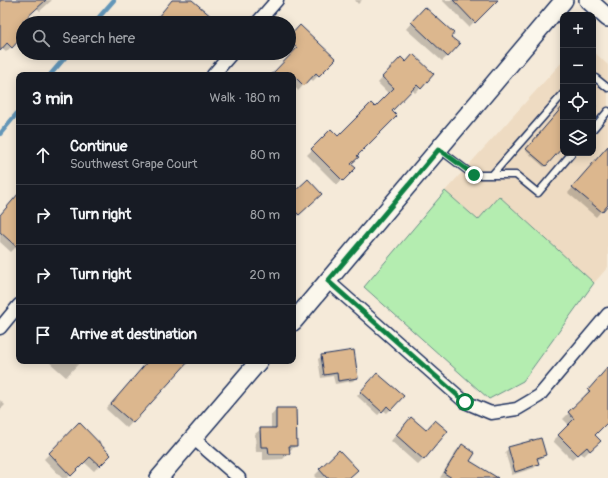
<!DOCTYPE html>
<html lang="en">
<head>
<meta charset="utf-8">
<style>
	body { margin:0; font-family:Pangolin,sans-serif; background:#20242c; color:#f1f3f6 }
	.controls { position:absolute; right:12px; top:12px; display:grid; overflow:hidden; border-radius:8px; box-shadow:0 2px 10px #0003 }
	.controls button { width:36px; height:36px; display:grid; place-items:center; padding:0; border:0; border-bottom:1px solid #363941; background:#171b24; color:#f1f3f6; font:20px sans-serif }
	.stop { position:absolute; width:12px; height:12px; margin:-9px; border:3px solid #0b8043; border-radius:50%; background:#fff }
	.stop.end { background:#0b8043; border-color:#fff; box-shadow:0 1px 4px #0008 }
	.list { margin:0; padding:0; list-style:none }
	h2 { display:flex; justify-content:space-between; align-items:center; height:52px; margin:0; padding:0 16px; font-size:17px }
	h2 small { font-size:13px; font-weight:400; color:#9ea1a6 }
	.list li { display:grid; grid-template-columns:26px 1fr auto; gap:12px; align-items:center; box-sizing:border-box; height:60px; padding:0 16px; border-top:1px solid #363941 }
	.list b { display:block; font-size:15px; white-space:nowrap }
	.list p { margin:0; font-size:13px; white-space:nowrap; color:#9ea1a6 }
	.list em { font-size:13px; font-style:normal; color:#9ea1a6 }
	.icon { flex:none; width:22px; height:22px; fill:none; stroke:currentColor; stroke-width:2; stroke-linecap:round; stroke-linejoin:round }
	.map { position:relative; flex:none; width:608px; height:478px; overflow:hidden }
	.search { position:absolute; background:#171b24; box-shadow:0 2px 10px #0003; left:16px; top:16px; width:280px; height:44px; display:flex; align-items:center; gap:10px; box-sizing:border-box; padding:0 14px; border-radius:22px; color:#9ea1a6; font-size:15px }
	.panel { position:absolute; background:#171b24; box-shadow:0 2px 10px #0003; left:16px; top:72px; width:280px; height:292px; border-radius:8px }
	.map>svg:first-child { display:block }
	.built { fill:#eedbc2 }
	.green { fill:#b4edb0; stroke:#688e87 }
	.shadow { fill:#0003 }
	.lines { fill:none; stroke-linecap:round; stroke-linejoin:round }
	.stream { stroke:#6396b8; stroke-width:4.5 }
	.building { fill:#dcb78e; stroke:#1b2f5e }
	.lane-casing { stroke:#1b2f5e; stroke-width:9 }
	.street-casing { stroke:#1b2f5e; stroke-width:15 }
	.secondary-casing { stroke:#1b2f5e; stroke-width:20 }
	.lane { stroke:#fbf7ec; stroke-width:6 }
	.street { stroke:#fbf7ec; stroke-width:12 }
	.secondary { stroke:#fbf7ec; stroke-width:17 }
	.route { stroke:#0b8043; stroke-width:5 }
</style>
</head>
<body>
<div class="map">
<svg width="608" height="478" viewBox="0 0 608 478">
	<rect width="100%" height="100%" fill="#f5ead9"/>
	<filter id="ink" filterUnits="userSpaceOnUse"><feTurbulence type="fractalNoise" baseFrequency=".025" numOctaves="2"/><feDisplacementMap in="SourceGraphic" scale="8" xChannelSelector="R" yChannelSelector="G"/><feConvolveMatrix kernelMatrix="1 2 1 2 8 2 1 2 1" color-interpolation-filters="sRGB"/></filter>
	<g filter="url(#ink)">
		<!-- built -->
		<path class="built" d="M593,51l15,14v202l-14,16 -94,-86 -22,23 -33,-29 118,-130v92h30z"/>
		<!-- green -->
		<path class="green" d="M445,191l33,29 21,-24 95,87 -71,98 -34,18 -125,-112z"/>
		<!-- shadow -->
		<path class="shadow" d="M14,0h38l-12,11 -3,-3 -17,15 -5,9 -4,15 -5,5 -5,-4 -1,2v-46z
			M355,0h7l-4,4z
			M442,0h48l3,3 -24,24z
			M419,14l30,23 -1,19 -6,5 -36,-32z
			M289,38l45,21 -21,22 -3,-3 -12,13 -2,-3 -3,3v-16h-21l20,-21 -3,-3z
			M129,53h7l-4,3z
			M396,63h10l14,25 -5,5 -4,-4 -20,22 -41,53 4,4 -17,17 -30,-30 24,-24 7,6 37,-28 14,-15 -11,-11z
			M593,102l4,4 -4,4z
			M563,107v38l-19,22 -18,-16z
			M608,146v57l-12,14 -28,-24z
			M19,194v50l-8,8 -11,-10v-27z
			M293,194l22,5 -22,21z
			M322,356l35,21 -4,4 -18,3 -2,-8 -12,2 -3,-19z
			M48,361h33l-15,16z
			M146,361h41l-60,67 -21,-19 37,-42 -1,-2z
			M608,368v43l-14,24 5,6 -15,15 -4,-4 -8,8 -19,-19 16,-16 -6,-6 22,-22 -1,-1z
			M374,378l17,31 -4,4 -4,-3 -5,5 -21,-19z
			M0,400l5,5 -5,5z
			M276,409l20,37 -7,5v2l-6,6 -20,1v-8h-7l-1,-18 6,-5h10v-14z
			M79,424l31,31 -16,16 -10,-9 -17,16h-5l-18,-19z
			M405,424l19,35 -6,6 -27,-24z
			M462,446l6,16 13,16h-41l16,-27z
			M509,448l36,7 -4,4 -4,1 1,4 -4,4 -22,7 -7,-23z
			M339,451l9,27h-32l-2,-2z"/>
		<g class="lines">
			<!-- stream -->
			<path class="stream" d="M94,23l20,-23
				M50,75l19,-22
				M0,134l19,-23"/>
		</g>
		<!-- building -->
		<path class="building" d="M0,0h46l-23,21v4l-6,7 5,5 -10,11 -5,-5 -7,8z
			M172,0h20l27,23h-66z
			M453,0h45l-23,23z
			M425,7l29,26 -3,4 9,7 -12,13 -37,-35z
			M300,25l36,34 -17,17 -3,-3 -12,13 -11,-11h-22l26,-27 -8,-8v-3z
			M413,54l21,20 -13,15 -4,-4 -25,26 5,5 -40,40 2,1 -8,7 5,4 -13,13 -32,-32 20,-20 7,7 33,-33 4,4 19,-19 -12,-11 19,-20 5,5z
			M563,106v41l-17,19 -20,-17z
			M608,146v59l-6,7 -30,-25z
			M308,179l14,15 -23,21 -6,-6v-16z
			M19,193v56l-19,-17v-17z
			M354,350l4,28 -20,3 -1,-8 -13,2 -3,-20z
			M148,361h41l-56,62 -22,-19z
			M608,367v55l-13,13 6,6 -11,10 -3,-4 -9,8 -20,-20 16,-16 -6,-7 22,-21 -2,-1z
			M377,373l27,23 -13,14 -4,-4 -5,6 -22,-20z
			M276,408h20l1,38h-8l1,8h-21l-1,-7h-7l-1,-19h16z
			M411,417l15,13 9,-10 13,11 -24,29 -28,-25z
			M79,422l32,33 -11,11 -10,-9 -19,19 -22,-23z
			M541,438l5,17 -9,3 2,6 -24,8 -7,-25z
			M462,444l13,9 -5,8 28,17h-46l-8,-5z
			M339,450l19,20 -9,8h-22l-8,-9z"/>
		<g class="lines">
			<defs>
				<path id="lane" d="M593,76l15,12
					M593,129l15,-18
					M440,150l33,25h43l22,18 34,-40
					M492,175l71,-81"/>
				<path id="street" d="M257,23l20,-23
					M213,75l19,-22
					M328,281l137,121 26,11 26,-4 22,-13 69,-82
					M0,328l19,-23
					M193,438l46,40"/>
				<path id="secondary" d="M588,0l20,18
					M293,322l271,-322
					M159,478l100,-117"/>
			</defs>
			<!-- lane casing -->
			<use href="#lane" class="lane-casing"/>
			<!-- street casing -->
			<use href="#street" class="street-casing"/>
			<!-- secondary casing -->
			<use href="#secondary" class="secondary-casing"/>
			<!-- lane -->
			<use href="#lane" class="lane"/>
			<!-- street -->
			<use href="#street" class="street"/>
			<!-- secondary -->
			<use href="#secondary" class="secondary"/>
		</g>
	</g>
	<g class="lines" filter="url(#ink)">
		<!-- route -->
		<path class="route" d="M465,402l-137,-121 111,-132 35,26"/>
	</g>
</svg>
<div class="controls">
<button>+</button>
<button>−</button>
<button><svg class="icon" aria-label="locate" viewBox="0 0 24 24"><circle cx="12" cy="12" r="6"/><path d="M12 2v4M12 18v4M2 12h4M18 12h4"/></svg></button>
<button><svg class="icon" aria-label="layers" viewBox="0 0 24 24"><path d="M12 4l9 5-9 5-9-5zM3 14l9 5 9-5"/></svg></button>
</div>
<div class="stop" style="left:465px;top:402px"></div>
<div class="stop end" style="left:474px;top:175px"></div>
<div class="search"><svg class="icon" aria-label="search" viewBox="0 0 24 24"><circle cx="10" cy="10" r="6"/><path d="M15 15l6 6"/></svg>Search here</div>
<section class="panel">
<h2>3 min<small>Walk · 180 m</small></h2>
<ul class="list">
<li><svg class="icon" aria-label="ahead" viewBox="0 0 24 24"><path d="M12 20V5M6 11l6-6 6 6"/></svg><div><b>Continue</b><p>Southwest Grape Court</p></div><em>80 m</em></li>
<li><svg class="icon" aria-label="right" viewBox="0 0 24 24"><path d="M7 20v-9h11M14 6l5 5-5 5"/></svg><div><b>Turn right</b></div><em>80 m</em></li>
<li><svg class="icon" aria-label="right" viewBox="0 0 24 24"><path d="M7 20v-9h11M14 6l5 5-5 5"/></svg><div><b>Turn right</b></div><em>20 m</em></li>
<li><svg class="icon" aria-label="arrive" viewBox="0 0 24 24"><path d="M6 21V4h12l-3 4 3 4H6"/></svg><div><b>Arrive at destination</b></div></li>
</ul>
</section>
</div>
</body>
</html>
